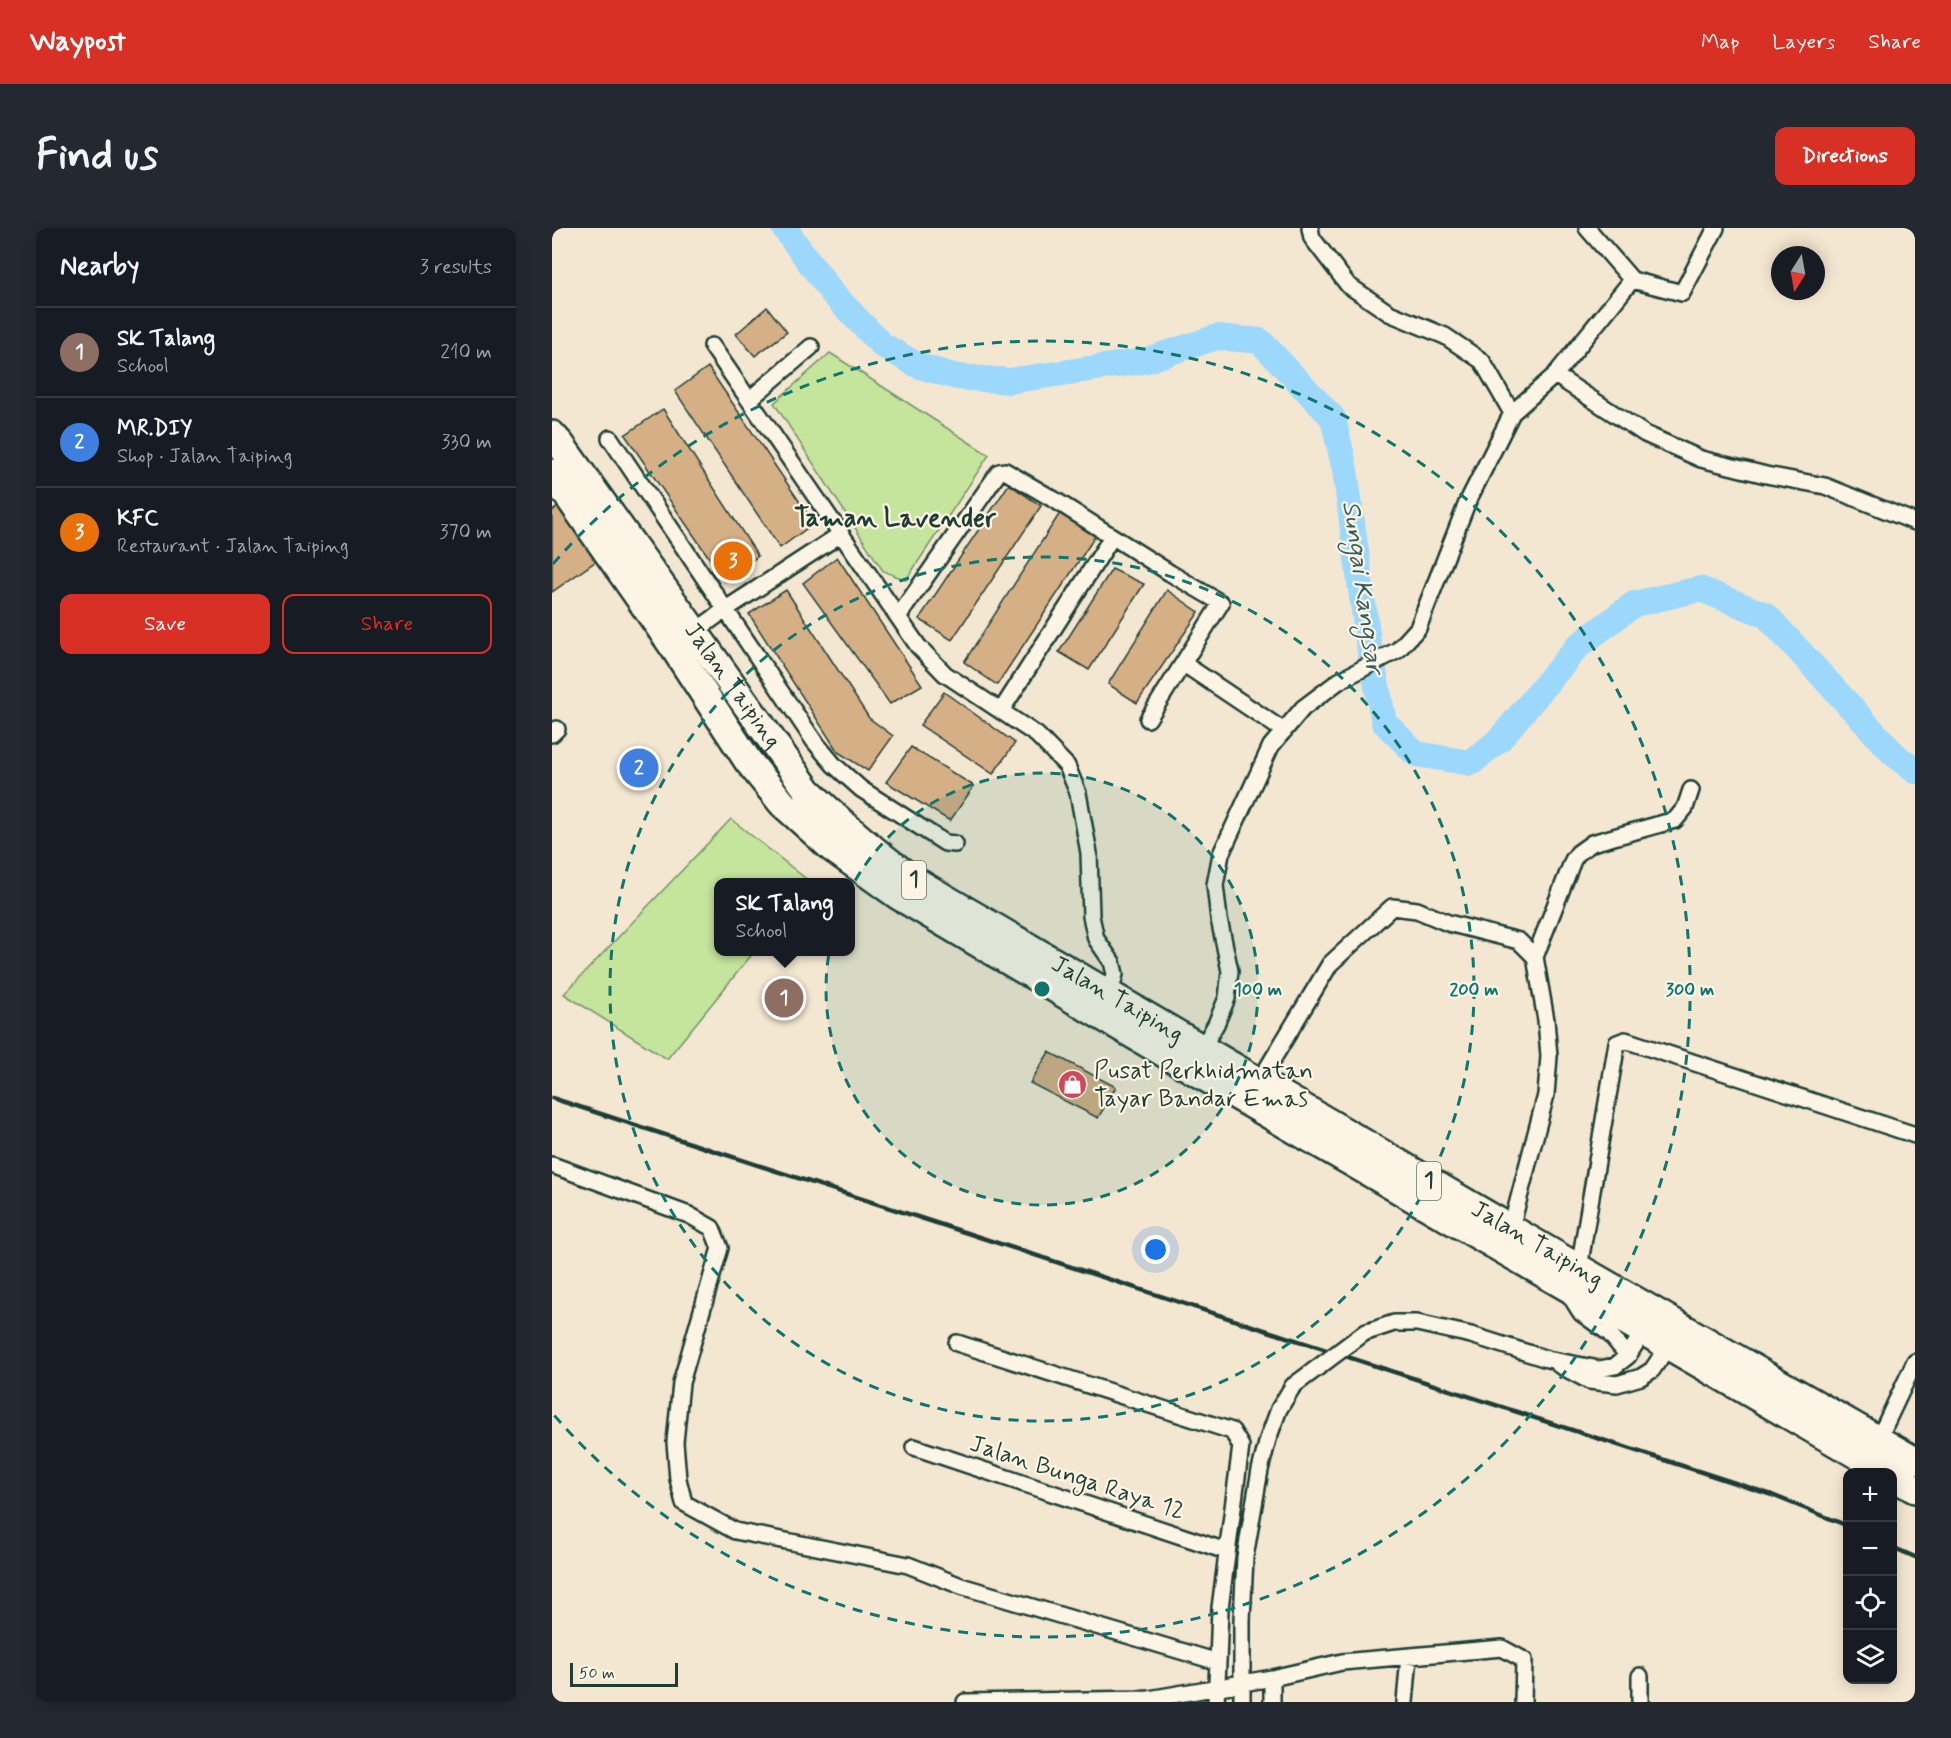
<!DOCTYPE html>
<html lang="en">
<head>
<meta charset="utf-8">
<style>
	body { margin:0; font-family:Mynerve,sans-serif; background:#242831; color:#f1f3f6 }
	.controls { position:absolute; right:18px; bottom:18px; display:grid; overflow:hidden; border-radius:12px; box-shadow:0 3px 15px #0003 }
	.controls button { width:54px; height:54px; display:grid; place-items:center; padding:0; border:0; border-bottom:2px solid #363941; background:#171b24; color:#f1f3f6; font:30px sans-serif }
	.compass { position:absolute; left:1219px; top:18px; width:54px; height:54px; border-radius:50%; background:#171b24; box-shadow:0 3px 15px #0003; rotate:191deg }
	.scale { position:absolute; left:18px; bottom:15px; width:108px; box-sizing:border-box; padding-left:6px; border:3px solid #1f3d34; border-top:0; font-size:16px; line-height:21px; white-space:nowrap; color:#1f3d34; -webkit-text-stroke:4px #fcf5e5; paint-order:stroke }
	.you { position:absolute; left:604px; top:1022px; width:21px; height:21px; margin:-15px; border:4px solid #fff; border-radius:50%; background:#1a73e8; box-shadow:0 0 0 9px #1a73e833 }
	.badge { display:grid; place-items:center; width:39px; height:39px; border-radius:50%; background:#d93025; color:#fff; font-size:20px; font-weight:700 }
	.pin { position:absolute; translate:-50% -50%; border:3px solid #fff; box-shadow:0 2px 6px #0006 }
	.popup { position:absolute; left:162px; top:650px; width:141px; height:78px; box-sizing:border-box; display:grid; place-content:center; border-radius:12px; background:#171b24; filter:drop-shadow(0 2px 4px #0005); font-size:20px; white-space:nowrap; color:#9ea1a6 }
	.popup b { font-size:22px; color:#f1f3f6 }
	.popup::after { content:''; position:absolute; left:50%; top:100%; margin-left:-12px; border:12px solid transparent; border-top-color:#171b24 }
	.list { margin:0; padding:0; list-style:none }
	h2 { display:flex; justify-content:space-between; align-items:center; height:78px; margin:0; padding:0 24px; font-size:26px }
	h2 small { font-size:20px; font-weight:400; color:#9ea1a6 }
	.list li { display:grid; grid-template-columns:39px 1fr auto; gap:18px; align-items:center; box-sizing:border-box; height:90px; padding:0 24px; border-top:2px solid #363941 }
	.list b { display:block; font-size:22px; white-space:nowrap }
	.list p { margin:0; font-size:20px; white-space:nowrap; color:#9ea1a6 }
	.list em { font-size:20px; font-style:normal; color:#9ea1a6 }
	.actions { display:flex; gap:12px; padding:18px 24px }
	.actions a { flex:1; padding:14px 0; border:2px solid #d93025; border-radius:12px; text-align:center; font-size:21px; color:#d93025 }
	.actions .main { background:#d93025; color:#fff }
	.icon { flex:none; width:33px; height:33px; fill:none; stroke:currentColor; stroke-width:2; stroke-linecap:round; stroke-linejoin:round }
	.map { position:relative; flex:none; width:1363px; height:1474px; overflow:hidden; border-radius:12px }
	header { display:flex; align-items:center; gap:36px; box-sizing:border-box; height:84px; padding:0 30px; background:#d93025; color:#fff }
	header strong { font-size:28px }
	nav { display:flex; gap:33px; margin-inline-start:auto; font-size:21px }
	.intro { display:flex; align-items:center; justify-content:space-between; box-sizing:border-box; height:144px; padding:0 36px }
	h1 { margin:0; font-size:42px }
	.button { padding:15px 27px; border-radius:12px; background:#d93025; color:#fff; font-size:21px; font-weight:700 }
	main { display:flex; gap:36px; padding:0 36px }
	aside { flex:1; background:#171b24; border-radius:12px; box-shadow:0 3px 15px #0003 }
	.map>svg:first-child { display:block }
	.green { fill:#c5e49c; stroke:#729068; stroke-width:1.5 }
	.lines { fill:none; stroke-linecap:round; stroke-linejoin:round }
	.river { stroke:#9bd8fc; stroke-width:26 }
	.building { fill:#d5af86; stroke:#1f3d34; stroke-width:1.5 }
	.street-casing { stroke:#1f3d34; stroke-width:20 }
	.highway-casing { stroke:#1f3d34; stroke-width:32 }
	.street { stroke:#fcf5e5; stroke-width:15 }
	.highway { stroke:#fcf5e5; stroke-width:27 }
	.rail { stroke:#1f3d34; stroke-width:4.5 }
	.street-bridge-casing { stroke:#1f3d34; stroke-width:20; stroke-linecap:butt }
	.street-bridge { stroke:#fcf5e5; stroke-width:15 }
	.ring { fill:none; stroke:#0f766e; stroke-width:3; stroke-dasharray:10 8 }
	.labels { text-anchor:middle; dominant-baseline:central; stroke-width:4.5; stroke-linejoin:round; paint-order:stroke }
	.shield { fill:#fcf5e5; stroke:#617469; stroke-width:1.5 }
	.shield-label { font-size:22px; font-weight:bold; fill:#1f3d34 }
	.street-label { font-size:24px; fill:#1f3d34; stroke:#fcf5e5 }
	.poi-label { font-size:24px; fill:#1f3d34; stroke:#fcf5e5; text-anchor:start }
	.neighbourhood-label { font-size:26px; font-weight:bold; fill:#1f3d34; stroke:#fcf5e5 }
	.water-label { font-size:26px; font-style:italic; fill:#385c5c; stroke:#fcf5e5 }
	.centre { fill:#0f766e; stroke:#fcf5e5; stroke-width:3 }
	.ring-label { font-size:18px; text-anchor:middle; font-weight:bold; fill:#0f766e; stroke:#fcf5e5; stroke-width:4.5; stroke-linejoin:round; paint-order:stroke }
</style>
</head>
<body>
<header>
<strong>Waypost</strong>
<nav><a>Map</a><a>Layers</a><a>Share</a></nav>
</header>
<div class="intro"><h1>Find us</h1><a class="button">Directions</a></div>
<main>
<aside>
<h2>Nearby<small>3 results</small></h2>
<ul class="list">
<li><span class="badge" style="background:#8d6e63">1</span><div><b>SK Talang</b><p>School</p></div><em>210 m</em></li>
<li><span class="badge" style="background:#3f7fe0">2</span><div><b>MR.DIY</b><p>Shop · Jalan Taiping</p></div><em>330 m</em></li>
<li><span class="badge" style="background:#e8710a">3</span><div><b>KFC</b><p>Restaurant · Jalan Taiping</p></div><em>370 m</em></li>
</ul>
<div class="actions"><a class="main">Save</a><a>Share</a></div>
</aside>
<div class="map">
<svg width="1363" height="1474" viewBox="0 0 1363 1474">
	<rect width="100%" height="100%" fill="#f4e7d2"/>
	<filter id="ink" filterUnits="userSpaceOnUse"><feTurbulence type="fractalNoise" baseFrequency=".0167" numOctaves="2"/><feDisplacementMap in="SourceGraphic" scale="12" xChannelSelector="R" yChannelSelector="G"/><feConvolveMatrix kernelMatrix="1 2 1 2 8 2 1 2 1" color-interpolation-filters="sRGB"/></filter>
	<g filter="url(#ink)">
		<!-- green -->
		<path class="green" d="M278,125l159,102 -83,125 -23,-9 -109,-168z
			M179,591l79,63h-92v70h36l-87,107 -103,-65z"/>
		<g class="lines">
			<!-- river -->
			<path class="river" d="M232,0l49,66 49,51 37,21 38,11 52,4 135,-20 73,-24 43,4 73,77 12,52 23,171 16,81 32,32 55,9 29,-24 78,-93 56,-42 66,-15 66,26 128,139 21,17"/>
		</g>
		<!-- building -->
		<path class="building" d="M215,79l20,25 -32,24 -19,-22z
			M156,139l106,156 -34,25 -105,-157z
			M111,181l95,147 -33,25 -100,-146z
			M457,256l32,22 -89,134 -33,-21z
			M8,278l39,53 -47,33v-81z
			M508,285l36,22 -99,150 -33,-23z
			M285,329l85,128 -32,19 -87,-121z
			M560,341l32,15 -55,86 -30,-18z
			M234,362l83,128 24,18 -25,35 -30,-19 -89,-138z
			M615,362l32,22 -62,91 -29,-19z
			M392,464l71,51 -22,31 -73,-49z
			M359,519l63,39 -24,35 -64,-39z
			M497,824l67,35 -18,31 -68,-35z"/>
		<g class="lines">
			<defs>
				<path id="street" d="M1035,0l45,52
					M1080,52l-77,95 90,59 56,25 65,16 59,11 90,36
					M1080,52l50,13 34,-65
					M160,118l206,300 27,28 92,61 30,31 11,27 11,60 2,63 5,23 16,23 3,12 -5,21
					M197,172l62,-53
					M960,185l43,-38
					M58,210l204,303 20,24 27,24 84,54 10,1
					M346,389l101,-145 6,-1 53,31 112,71 51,30 -73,116
					M137,408l37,-27 115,-75
					M632,436l100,67
					M449,483l111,-174
					M0,506l5,-5
					M983,729l38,-97 5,-7 14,-10 83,-23 10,-12 6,-18
					M647,826l17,-30 11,-26 3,-27 -11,-52 -4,-34 6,-31 50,-108 32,-38 36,-27 59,-31 20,-22 49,-125 45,-90 -30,-52 -37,-25 -56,-23 -41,-28 -36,-47 -2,-10
					M707,854l71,-118 62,-57 25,3 31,13 71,18 16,16 11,63 3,36 -3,39 -35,133
					M0,937l137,50 23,13 8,20 -39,135 -6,59 3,37 6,24 51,28 173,34 53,21 257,76 -2,40
					M1027,1040l38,-225 8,-3 290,95
					M1017,1066l12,19 28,20 19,23
					M812,1105l30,-10h23l54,12 76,24 52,10 16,-3 13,-10 19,-31
					M405,1115l275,88 9,15 -21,162 -2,54
					M1007,1137l30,16 28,3 24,-7 11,-7 19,-28
					M1326,1212l37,-78
					M362,1219l312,104
					M413,1474l184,-3 123,-21 70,-16 160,-14 22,12 -1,42
					M690,1474v-82l3,-63 15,-87 8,-31 11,-30 14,-23
					M720,1474v-24
					M853,1474l4,-45
					M1088,1474v-26"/>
				<g id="highway">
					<path id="s1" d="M0,207l9,10 247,346c34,33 68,63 107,90l644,376 356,204"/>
					<path d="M0,245l121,173 75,115 34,42 50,45 67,48 326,193 662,383"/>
					<path d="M1340,1248l23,13"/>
				</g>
			</defs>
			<!-- street casing -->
			<use href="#street" class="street-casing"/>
			<!-- highway casing -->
			<use href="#highway" class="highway-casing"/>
			<!-- street -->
			<use href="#street" class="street"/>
			<!-- highway -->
			<use href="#highway" class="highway"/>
			<!-- rail -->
			<path class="rail" d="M0,870l1220,397 76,31
				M1340,1319l23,10"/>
			<defs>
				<path id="street-bridge" d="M741,1158l71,-53"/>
			</defs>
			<!-- street-bridge casing -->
			<use href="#street-bridge" class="street-bridge-casing"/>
			<!-- street-bridge -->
			<use href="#street-bridge" class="street-bridge"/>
		</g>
	</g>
	<!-- distance rings -->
	<circle cx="490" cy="761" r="216" fill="#0f766e" fill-opacity=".12"/>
	<g class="ring">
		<circle cx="490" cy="761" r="216"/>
		<circle cx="490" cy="761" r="432"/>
		<path d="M1 336A648 648 0 1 1 1 1186"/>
	</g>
	<!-- icons -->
	<defs>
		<symbol id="shop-disc" viewBox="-11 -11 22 22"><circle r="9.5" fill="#d1495b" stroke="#fcf5e5"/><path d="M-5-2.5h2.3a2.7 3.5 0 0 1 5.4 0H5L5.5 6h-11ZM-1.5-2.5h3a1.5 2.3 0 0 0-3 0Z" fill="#fff"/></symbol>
	</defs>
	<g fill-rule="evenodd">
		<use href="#shop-disc" x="504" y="840" width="33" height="33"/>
	</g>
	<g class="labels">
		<!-- shield labels -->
		<g class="shield">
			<rect x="350" y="633" width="24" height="38" rx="4.5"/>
			<rect x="865" y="934" width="24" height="38" rx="4.5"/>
		</g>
		<g class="shield-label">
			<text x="362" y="652">1</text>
			<text x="877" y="953">1</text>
		</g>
		<!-- street labels -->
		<g class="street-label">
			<text stroke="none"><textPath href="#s1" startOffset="309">Jalan Taiping</textPath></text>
			<text stroke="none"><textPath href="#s1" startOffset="813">Jalan Taiping</textPath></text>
			<text stroke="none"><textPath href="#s1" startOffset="1299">Jalan Taiping</textPath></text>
			<text transform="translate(525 1250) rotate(18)">Jalan Bunga Raya 12</text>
		</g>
		<!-- poi labels -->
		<g class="poi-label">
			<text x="542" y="843">Pusat Perkhidmatan<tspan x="542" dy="28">Tayar Bandar Emas</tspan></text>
		</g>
		<!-- neighbourhood labels -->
		<g class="neighbourhood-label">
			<text x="343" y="291">Taman Lavender</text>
		</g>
		<!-- water labels -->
		<g class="water-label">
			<text transform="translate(810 359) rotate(82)">Sungai Kangsar</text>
		</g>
	</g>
	<circle cx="490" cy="761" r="9" class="centre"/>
	<g class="ring-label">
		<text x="706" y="767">100 m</text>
		<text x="922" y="767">200 m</text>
		<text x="1138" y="767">300 m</text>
	</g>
</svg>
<div class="controls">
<button>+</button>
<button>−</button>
<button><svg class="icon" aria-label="locate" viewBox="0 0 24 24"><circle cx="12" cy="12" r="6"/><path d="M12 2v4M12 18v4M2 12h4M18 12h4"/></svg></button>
<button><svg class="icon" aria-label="layers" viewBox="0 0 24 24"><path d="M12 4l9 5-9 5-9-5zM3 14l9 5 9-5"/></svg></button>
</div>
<svg class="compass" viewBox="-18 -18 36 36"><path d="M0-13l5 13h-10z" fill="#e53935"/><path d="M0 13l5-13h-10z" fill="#9ea1a6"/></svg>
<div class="scale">50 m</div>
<div class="you"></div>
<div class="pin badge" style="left:232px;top:770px;background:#8d6e63">1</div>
<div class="popup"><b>SK Talang</b>School</div>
<div class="pin badge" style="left:87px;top:540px;background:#3f7fe0">2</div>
<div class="pin badge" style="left:181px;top:333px;background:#e8710a">3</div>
</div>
</main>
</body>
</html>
